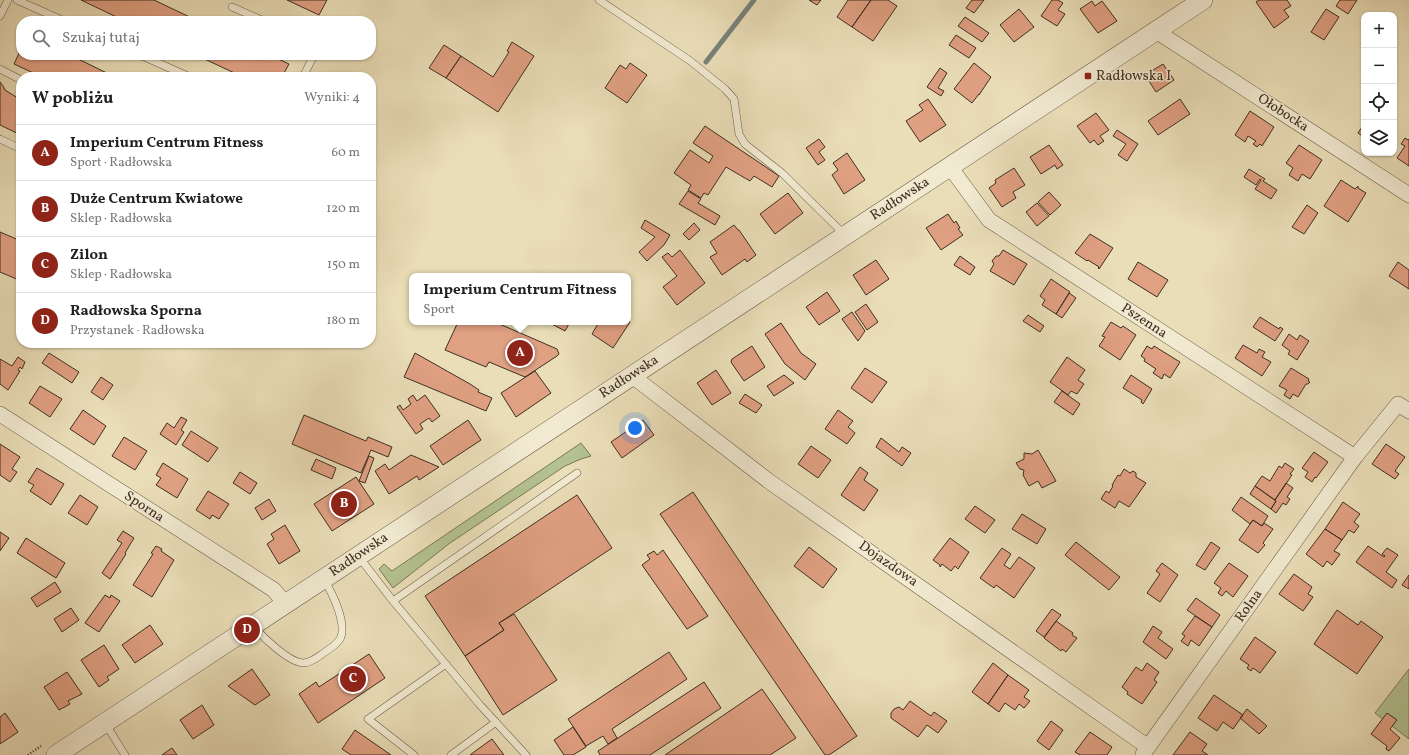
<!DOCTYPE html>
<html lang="pl">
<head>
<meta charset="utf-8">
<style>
	body { margin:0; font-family:Vollkorn,serif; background:#f6f6f6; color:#222 }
	.controls { position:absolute; right:12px; top:12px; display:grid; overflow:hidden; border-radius:8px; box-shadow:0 1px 3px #0004 }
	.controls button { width:36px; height:36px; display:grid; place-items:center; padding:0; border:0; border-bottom:1px solid #e0e0e0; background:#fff; color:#222; font:20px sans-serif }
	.you { position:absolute; left:635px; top:428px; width:14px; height:14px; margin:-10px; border:3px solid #fff; border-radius:50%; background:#1a73e8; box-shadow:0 0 0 6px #1a73e833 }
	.badge { display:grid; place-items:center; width:26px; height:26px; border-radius:50%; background:#8f2418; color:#fff; font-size:13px; font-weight:700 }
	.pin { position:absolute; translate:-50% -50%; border:2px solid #fff; box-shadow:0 1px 4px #0006 }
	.popup { position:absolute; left:409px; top:273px; width:222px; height:52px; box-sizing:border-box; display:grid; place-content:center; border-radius:8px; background:#fff; filter:drop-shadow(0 1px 3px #0005); font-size:13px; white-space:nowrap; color:#767676 }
	.popup b { font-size:15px; color:#222 }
	.popup::after { content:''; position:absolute; left:50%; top:100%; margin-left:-8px; border:8px solid transparent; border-top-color:#fff }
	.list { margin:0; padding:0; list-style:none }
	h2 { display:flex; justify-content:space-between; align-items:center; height:52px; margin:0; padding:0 16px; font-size:17px }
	h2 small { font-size:13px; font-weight:400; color:#767676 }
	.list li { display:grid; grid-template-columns:26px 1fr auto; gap:12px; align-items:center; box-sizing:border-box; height:56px; padding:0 16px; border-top:1px solid #e0e0e0 }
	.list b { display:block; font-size:15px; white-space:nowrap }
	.list p { margin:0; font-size:13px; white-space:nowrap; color:#767676 }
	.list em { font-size:13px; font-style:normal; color:#767676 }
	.icon { flex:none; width:22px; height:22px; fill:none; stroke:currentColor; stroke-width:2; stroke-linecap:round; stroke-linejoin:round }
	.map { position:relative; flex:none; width:1409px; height:755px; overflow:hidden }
	.search { position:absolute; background:#fff; box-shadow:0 1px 3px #0004; left:16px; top:16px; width:360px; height:44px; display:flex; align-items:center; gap:10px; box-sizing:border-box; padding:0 14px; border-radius:16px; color:#767676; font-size:15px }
	.panel { position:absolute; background:#fff; box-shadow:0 1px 3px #0004; left:16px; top:72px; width:360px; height:276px; border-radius:16px }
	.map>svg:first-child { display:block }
	.green { fill:#b4c291; stroke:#7a785a }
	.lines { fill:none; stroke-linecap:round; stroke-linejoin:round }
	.stream { stroke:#78827d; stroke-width:5 }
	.building { fill:#e0a082; stroke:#3f2f22 }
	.service-casing { stroke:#6a5b48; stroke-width:8 }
	.minor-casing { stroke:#6a5b48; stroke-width:16 }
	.tertiary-casing { stroke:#6a5b48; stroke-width:20 }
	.path { stroke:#3f2f22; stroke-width:2.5; stroke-dasharray:1 2; stroke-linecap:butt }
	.service { stroke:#f1ead1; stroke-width:7 }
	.minor { stroke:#f1ead1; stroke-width:15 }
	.tertiary { stroke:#f1ead1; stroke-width:19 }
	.poi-dot { fill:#8f2418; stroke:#f1ead1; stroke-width:1.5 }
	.labels { text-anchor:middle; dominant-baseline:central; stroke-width:3; stroke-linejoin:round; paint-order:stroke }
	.poi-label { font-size:14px; fill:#3f2f22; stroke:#f1ead1; text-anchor:start }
	.street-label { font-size:14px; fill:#3f2f22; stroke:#f1ead1 }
</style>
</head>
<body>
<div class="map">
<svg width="1409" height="755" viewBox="0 0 1409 755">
	<rect width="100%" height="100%" fill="#eadeb8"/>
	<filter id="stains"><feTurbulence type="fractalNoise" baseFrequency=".005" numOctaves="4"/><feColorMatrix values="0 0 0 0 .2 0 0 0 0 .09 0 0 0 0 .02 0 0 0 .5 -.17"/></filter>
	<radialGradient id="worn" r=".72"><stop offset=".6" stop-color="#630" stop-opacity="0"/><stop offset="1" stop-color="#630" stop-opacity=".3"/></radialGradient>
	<!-- green -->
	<path class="green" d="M581,443l10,13 -10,3 -16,7 -115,77 -57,45 -14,-19 5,-5 8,7z
		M1409,669v70l-34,-26z"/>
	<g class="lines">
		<!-- stream -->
		<path class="stream" d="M706,62l48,-62"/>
	</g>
	<!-- building -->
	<path class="building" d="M81,0h73l44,21h-73z
		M287,0h40l-8,15z
		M809,0h12l-4,5z
		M848,0h23l-19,27 -15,-10z
		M871,0h17l9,6 -24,35 -21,-14z
		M972,0h12l-10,13 -8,-5z
		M1052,0h6l5,3 -5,7 7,4 -8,12 -16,-10z
		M1259,0h28l4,6 -7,4 5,7 -15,11 -18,-26z
		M1340,0h17l-9,14 -12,-8z
		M1092,1l3,5 7,-5 15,20 -19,12 -18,-24z
		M1019,9l15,18 -20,15 -14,-17z
		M1326,9l13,8 -15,23 -13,-8z
		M965,17l24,16 -7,9 -24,-16z
		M956,35l20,13 -7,10 -20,-13z
		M512,42l22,14 -36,56 -52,-34 15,-22 32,21 16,-25 -2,-1z
		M444,45l17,11 -15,22 -17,-10z
		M21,49v6h49l45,22h-73l-28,-13z
		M196,55h74l19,9 -7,13h-39z
		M630,63l17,12 -20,28 -22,-15 15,-23 6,4z
		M974,63l17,14 -12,18v-1l-7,9 -18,-14z
		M1163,64l11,16 -18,12 -11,-17z
		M940,68l7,5 -9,15 6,3 -3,5 -14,-9z
		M0,82l3,4 2,4 16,10v35l-21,-10z
		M928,99l18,26 -26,17 -14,-21 17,-11 -4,-5z
		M1180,99l10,15 -32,21 -10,-14z
		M1250,111l24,16 -12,19 -2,-2 -3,3 -4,-3 3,-3 -8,-5 -3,6 -10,-7z
		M1096,113l13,17 -9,6 4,5 -6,4 -4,-5 -4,3 -13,-17z
		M1364,124v13l-6,-4z
		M705,126l74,50 -7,11 -18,-11 -4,5 -24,-14 -18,28 -4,-2 -3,5 -13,-8 3,-5 -17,-12 16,-23 19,13 4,-7 -20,-13z
		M1117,130l21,14 -11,17 -9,-6 8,-11 -13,-8z
		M1405,138l3,2 1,-1v27l-12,-8 8,-12 -4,-2z
		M819,139l6,8 -6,5 6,8 -7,5 -12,-17z
		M1049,145l14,20 -6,4 -2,-4 -14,9 -11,-17z
		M1299,145l23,15 -12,19 -8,-5 -4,7 -9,-6 4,-7 -7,-5z
		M847,153l18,27 -21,14 -12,-19 6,-5 -5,-7z
		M1014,168l11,17 -12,7 3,6 -14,9 -13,-19 7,-5 -1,-3z
		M1249,169l16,10 -2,2 14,9 -6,9 -16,-10 6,-9 -1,-1 -4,6 -12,-8z
		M1341,180l14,9 3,-3v2l8,5 -18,29 -24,-16z
		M688,191l13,8 -3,4 22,13 -5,9 -36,-21z
		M1049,192l12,13 -11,10 -12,-13z
		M788,193l15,20 -28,21 -15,-20z
		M1037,203l12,13 -12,10 -11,-14z
		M1307,205l11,8 -14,21 -12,-7z
		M948,214l6,9 2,-2 4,7 -2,1 5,6 -22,15 -15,-22z
		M645,220l25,15 -6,10 -17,16 -8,-9 16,-15 -14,-9z
		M694,223l6,7 -11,10 -6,-6z
		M734,225l4,5h1l17,25 -9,7 -2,-3 -23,16 -12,-18 7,-4 -7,-11z
		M0,232l21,9v40l-21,-9z
		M1090,234l23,14 -14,21 -1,-1 1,-1 -11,-7 -1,1 -12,-8z
		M680,250l25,33 -28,22 -14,-18 14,-11 -15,-19 6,-4 4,4z
		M1003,250l24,14 -13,21 -24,-14 4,-7 -2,-3 4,-5h3z
		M960,256l15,11 -5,8 -16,-10z
		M876,260l13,19 -23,16 -13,-20z
		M1138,262l30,18 -11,17 -29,-18z
		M1398,262l11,8v19l-20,-13z
		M1051,279l19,13 -14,22 -14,-9 3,-5 -5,-4z
		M827,292l13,19 -21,14 -13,-18z
		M1069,293l7,5 -14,20 -6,-4z
		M866,304l12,18 -11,8 -12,-18z
		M852,312l13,19 -7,10 -16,-22z
		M1028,315l16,11 -4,6 -17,-11z
		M1260,317l19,12 1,-2 3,2 -8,12 -22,-14z
		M628,321l2,1 -17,26 -21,-14 7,-12h29z
		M458,322h37l62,27 2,5 -2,2 -32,21 -36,-15 -3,5 -41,-17z
		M548,322h22l-5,9z
		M1111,322l10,6 2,-2 13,9 -16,25 -21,-14 6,-9 -3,-1z
		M781,323l20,30 15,11 -11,16 -20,-16 -20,-30z
		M1289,334l8,6 3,-5 9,6 -12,19 -9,-6 2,-3 -8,-6z
		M1243,345l14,8 2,-4 6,3 -3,5 9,5 -9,14 -27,-18z
		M752,346l13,21 -21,14 -13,-19 1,-3z
		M1147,346l5,3 2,-3 26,16 -10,16 -6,-4 -2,5 -9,-6 3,-4 -12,-8 1,-2 -4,-3z
		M49,353l30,19 -7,11 -30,-20z
		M415,353l55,31 9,6 -1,2 14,6 -6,13 -82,-34z
		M18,357l7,5 -3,7 -2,-2 -2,3 2,1 -12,19 -8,-6v-25l12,7z
		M1067,357l18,13 -7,10 6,4 -7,10 -6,-3 -3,4 -18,-13z
		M865,368l22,14 -15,21 -21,-15z
		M1291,368l18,11 -1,2 2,1 -2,2h-2l-8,13 -5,-3 -3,5 -6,-4 3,-5 -8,-4z
		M716,370l15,23 -19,12 -15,-22z
		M535,371l16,22 -35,24 -15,-24z
		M784,375l10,8 -20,13 -7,-10z
		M1131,375l21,14 -9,15 -2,-2 1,-2 -19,-12z
		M101,377l12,8 -10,15 -12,-8z
		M40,386l22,13 -12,18 -21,-14z
		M1062,391l18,13 -7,11 -19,-13z
		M745,394l17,11 -6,8 -17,-10z
		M413,395l4,6 8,-6 15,21 -8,6 -3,-4 -9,6 3,5 -7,5 -19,-27 3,-2 3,5 8,-6 -3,-5z
		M83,410l23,16 -12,19 -24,-16z
		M838,410l15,11 -5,6 7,6 -8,11 -22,-15z
		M304,415l62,26 2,-4 24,10 -4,10 -17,-7 -10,23 -69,-29z
		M181,417l6,3 -6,10 3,2 -8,13 -16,-11 7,-11 7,5z
		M468,420l13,20 -38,25 -13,-19z
		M643,420l11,15 -32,23 -11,-16z
		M191,431l27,17 -10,14 -26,-17z
		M124,437l23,14 -12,19 -23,-14z
		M881,438l18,14 3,-5 9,6 -9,13 -26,-19z
		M0,444l20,13 -8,12 5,3 -7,10 -10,-7z
		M1386,444l19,13 -10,14 4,3 -4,5 -23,-15z
		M811,446l20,14 -13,18 -20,-14z
		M1038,450l18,31 -14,7 -4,-7 -9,5 -6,-11 1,-5 -4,-1 -4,-6 8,-4v-6l8,1z
		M1314,452l14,10 -12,16 -1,-1 -3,5 -7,-5 3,-5 -6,-4z
		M411,455l28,12 -20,13 -2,-4 -28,18 -14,-23 10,-7 4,6z
		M369,456l5,2 -9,25 -6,-2z
		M316,459l20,9 -4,11 -21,-9z
		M163,463l25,16 -11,19 -21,-13 5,-7 -5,-3z
		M1285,463l9,6 -4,5 2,1 -17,25 -20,-14 7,-10 8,5 9,-15 3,2z
		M860,467l8,6 -4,7 14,10 -14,21 -23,-16z
		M37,468l27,16 -13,21 -21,-14 4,-6 -6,-3z
		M1124,469l6,4 3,-2 3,2v4l10,6 -17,24 -10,-6 -4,7 -14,-9 5,-8 3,2 4,-7 -1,-1 6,-10 2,1z
		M240,472l17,11 -7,11 -17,-11z
		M356,477l18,27 -42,27 -18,-27z
		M1286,483l7,5 -6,9 3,2 -4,6 -3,-2 -7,10 -5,-4 5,-8 -1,-1z
		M1255,486l21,15 -5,8 -21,-15z
		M208,491l21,13 -10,15 -7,-4 -2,4 -14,-9z
		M693,492l164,244 -28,19h-4l-165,-241z
		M80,495l18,12 -11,18 -19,-12z
		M577,495l35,53 -113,75 5,7 -39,26 -40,-60z
		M1241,497l27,19 -6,10 -9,-6 -3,4 -18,-14z
		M269,499l7,12 -14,9 -7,-12z
		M1343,502l17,12 -6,8 5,4 -5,7 -5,-3 -7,10 -17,-11z
		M975,506l20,14 -10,13 -20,-14z
		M1022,514l24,15 -9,15 -25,-15z
		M1253,520l9,6 2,-3 9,6 -10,14 2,2 -7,8 -19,-13z
		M285,525l15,26 -21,13 -12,-20 7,-5 -3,-5z
		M1325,529l17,11 -8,11 6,3 -8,11 -5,-4 -4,6 -17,-13z
		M123,531l11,7 -9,15 1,1 -16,25 -8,-6 20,-30 -5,-3z
		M0,532l9,6 -9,13z
		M26,538l39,25 -9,15 -39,-25z
		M950,538l19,14 -11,17 -3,-3 -4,5 -9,-7 -2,3v-2l-7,-5z
		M1076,542l44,35 -11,13 -44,-35z
		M1211,542l9,6 -15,22 -9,-5z
		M156,546l6,3 -1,2 13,9 -22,37 -19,-12 20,-31 -2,-1z
		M1368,546l16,11 1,-1 -3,-2 5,-6 11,7 -12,17 11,8 -5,8 -36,-26z
		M809,547l28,22 -14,19 -29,-22z
		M1002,548l9,6 -7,11 6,4 9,-12 16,11 -21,30 -18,-13 -2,3 -14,-10z
		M663,550l45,66 -21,13 -45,-64 8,-6 -3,-4 7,-4 3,4z
		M1162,563l16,12 -18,27 -13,-9 13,-19 -4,-3z
		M1229,563l19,13 -15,21 -7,-6 -4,5 -4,-3 3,-5 -7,-5z
		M1294,574l18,13 -4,7 5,3 -10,14 -24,-17z
		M1409,575v14l-7,-4z
		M55,582l6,10 -24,15 -6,-9z
		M105,595l5,3 1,-3 9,6 -21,31 -14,-9z
		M1196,598l24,17 -8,12 -25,-17z
		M71,608l8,12 -17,12 -8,-13z
		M1052,609l9,6 -17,22 -8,-6z
		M1337,610l21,15 3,-4 22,16 -26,37 -43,-30z
		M514,614l43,66 -54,35 -38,-59 39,-26 -5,-7z
		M1195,616l17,11 -13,19 -8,-6 -3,6 -7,-5 4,-5 -3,-2z
		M1056,621l17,12 -1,2 5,3 -11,14 -4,-3 -1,2 -17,-13z
		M150,625l13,19 -28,19 -13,-18z
		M1153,626l9,6 -4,6 15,11 -7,10 -23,-17z
		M1255,637l21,15 -16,21 -7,-5 -2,3 -4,-3 2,-3 -9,-6z
		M104,645l15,24 -12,8 2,3 -10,7 -18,-27z
		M669,652l18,27 -75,50 5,9 -9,6 -5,-8 -17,10 -18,-27z
		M369,654l16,24 -67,45 -19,-29 17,-12 3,5z
		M993,663l15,12 -20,29 -16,-12z
		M1147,663l12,9 -5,8 3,2 -15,22 -15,-10 1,-2 -6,-5 14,-20 6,4z
		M252,669l18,26 -15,10 -27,-19z
		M67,672l15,22 -14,7 2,3 -11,6 -15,-23z
		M1008,675l21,15 -5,7 6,4 -6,7 -5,-4 -4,6 -10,-7 -6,9 -11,-8z
		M704,682l17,26 -71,47h-50l-2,-4z
		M762,689l34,49 -26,17h-105z
		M1214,695l29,20 -10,14 -10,-7 -6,9 -19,-13z
		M910,701l21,15 3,-4 13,9 -9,12 -11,-8 -9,12 -27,-19v-5l3,-4 5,-2 4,3z
		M202,705l12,20 -21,14 -13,-19z
		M1247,709l20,17 -8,8 -19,-16z
		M5,713l13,19 -18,12v-27z
		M1387,713l10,7 -7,9 10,9 -11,13 -3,-2 1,-3 -16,-12z
		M1051,721l12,9 -14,20 -12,-9z
		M573,727l13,20 -13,8h-9l-10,-15z
		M355,730l36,25h-40l-9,-6z
		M1090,732l22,15 -5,8h-27l-5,-3z
		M1190,732l17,12 -5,7 6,4h-35z
		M492,739l12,16h-34l4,-3z
		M172,748l5,7h-15z"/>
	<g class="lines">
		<defs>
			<path id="service" d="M17,0l47,21
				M599,0l90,60 36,29 9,10 5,35 6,10 37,29 63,62
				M232,7l32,14
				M0,16l8,-16
				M140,55l50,22
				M0,69l21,11
				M303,77l11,-22
				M0,139l21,10
				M359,557l34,44 184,-128
				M393,601l87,104 46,50
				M253,626c10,11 36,37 51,37 9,-1 15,-7 21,-11 6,-4 13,-8 16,-15 5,-16 -9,-44 -17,-58
				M105,723l20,32
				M414,755l-46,-36 78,-55
				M451,755l45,-33"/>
			<path id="minor" d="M1156,31l253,164
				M950,167l39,53 366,237
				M631,375l139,107 378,265
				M0,414l274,176 11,14
				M1143,754l212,-297 43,-53 11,7"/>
			<path id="tertiary" d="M56,755l1147,-755"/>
		</defs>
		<!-- service casing -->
		<use href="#service" class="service-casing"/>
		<!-- minor casing -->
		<use href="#minor" class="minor-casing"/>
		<!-- tertiary casing -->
		<use href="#tertiary" class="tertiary-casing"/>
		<!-- path -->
		<path class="path" d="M28,755l13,-9"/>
		<!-- service -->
		<use href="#service" class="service"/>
		<!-- minor -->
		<use href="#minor" class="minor"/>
		<!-- tertiary -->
		<use href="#tertiary" class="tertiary"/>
	</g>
	<!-- markers -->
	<rect class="poi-dot" x="1084" y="72" width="8" height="8" rx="2"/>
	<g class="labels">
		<!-- poi labels -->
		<g class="poi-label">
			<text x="1096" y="76">Radłowska I</text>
		</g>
		<!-- street labels -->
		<g class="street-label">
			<text transform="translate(1283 113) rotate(33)">Ołobocka</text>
			<text transform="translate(900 199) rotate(-33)">Radłowska</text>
			<text transform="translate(1144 321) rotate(33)">Pszenna</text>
			<text transform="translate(629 377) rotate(-33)">Radłowska</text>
			<text transform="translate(144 507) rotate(33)">Sporna</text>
			<text transform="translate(359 555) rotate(-34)">Radłowska</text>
			<text transform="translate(888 564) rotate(35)">Dojazdowa</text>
			<text transform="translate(1249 606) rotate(-55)">Rolna</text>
		</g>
	</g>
	<rect width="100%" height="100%" filter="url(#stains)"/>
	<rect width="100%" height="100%" fill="url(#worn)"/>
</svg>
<div class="controls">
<button>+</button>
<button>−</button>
<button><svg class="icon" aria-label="locate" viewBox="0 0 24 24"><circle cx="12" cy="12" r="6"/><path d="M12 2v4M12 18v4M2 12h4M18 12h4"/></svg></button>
<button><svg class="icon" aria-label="layers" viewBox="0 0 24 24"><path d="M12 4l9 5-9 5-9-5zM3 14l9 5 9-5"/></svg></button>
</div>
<div class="you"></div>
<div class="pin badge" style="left:520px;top:353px">A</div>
<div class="popup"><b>Imperium Centrum Fitness</b>Sport</div>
<div class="pin badge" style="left:344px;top:504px">B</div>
<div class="pin badge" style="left:353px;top:679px">C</div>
<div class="pin badge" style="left:247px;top:630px">D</div>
<div class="search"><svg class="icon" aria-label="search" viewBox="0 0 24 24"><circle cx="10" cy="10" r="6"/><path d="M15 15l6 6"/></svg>Szukaj tutaj</div>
<section class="panel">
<h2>W pobliżu<small>Wyniki: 4</small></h2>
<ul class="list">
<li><span class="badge">A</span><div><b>Imperium Centrum Fitness</b><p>Sport · Radłowska</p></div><em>60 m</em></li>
<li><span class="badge">B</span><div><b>Duże Centrum Kwiatowe</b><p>Sklep · Radłowska</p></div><em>120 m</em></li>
<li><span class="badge">C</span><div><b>Zilon</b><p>Sklep · Radłowska</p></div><em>150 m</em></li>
<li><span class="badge">D</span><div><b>Radłowska Sporna</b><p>Przystanek · Radłowska</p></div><em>180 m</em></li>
</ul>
</section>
</div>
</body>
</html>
